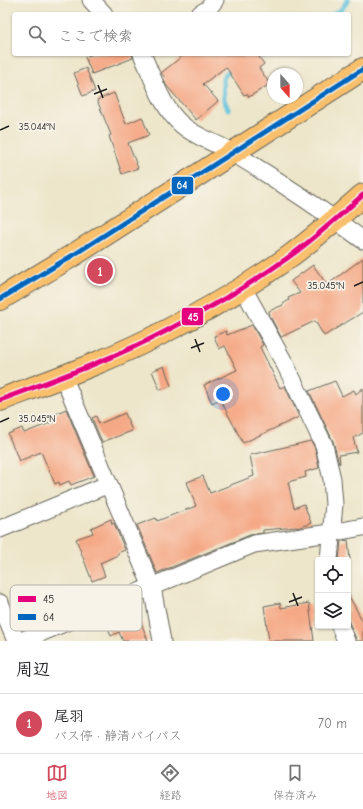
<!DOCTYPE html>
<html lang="ja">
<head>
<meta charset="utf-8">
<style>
	body { margin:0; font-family:"Comic Neue","Klee One",sans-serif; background:#f6f6f6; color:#202124 }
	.controls { position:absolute; right:12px; bottom:12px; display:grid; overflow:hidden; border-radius:4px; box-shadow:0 1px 3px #0004 }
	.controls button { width:36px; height:36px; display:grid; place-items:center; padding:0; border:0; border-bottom:1px solid #e0e0e0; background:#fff; color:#202124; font:20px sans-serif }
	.compass { position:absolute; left:267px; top:68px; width:36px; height:36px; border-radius:50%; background:#fff; box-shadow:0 1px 3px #0004; rotate:159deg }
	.you { position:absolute; left:223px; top:394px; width:14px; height:14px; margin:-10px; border:3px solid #fff; border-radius:50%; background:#1a73e8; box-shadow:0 0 0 6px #1a73e833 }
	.badge { display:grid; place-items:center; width:26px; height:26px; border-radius:50%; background:#d1495b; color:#fff; font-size:13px; font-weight:700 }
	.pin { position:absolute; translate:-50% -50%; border:2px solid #fff; box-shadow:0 1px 4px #0006 }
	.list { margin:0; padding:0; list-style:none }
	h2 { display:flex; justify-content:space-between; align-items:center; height:52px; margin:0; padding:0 16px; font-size:17px }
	h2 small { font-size:13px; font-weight:400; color:#757577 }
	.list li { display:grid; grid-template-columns:26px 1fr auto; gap:12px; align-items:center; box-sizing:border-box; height:60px; padding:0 16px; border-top:1px solid #e0e0e0 }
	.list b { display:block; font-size:15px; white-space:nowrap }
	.list p { margin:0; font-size:13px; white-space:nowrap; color:#757577 }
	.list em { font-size:13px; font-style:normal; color:#757577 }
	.icon { flex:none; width:22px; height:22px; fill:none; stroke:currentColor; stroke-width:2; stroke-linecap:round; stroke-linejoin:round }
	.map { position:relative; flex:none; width:363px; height:641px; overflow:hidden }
	.search { position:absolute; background:#fff; box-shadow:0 1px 3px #0004; left:12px; right:12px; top:12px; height:44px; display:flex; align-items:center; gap:10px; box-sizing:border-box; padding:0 14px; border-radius:4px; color:#757577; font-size:15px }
	.sheet { height:112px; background:#fff }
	nav { display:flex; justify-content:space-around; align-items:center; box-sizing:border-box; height:56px; border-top:1px solid #e0e0e0; background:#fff; font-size:11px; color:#757577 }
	nav a { display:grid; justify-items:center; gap:2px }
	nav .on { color:#d1495b }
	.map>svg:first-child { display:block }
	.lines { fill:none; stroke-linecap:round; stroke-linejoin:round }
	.stream { stroke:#60c3dd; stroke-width:5 }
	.building { fill:#f5a885 }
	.street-casing { stroke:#656359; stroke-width:19 }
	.highway-casing { stroke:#656359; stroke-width:24 }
	.street { stroke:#fff; stroke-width:17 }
	.highway { stroke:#f8bf6c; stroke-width:22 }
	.bus-1-casing { stroke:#f7f3e8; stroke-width:8 }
	.bus-2-casing { stroke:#f7f3e8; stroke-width:8 }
	.bus-1 { stroke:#e5007d; stroke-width:5 }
	.bus-2 { stroke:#0065bd; stroke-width:5 }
	.ticks { fill:none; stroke:#1c1c1c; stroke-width:1.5 }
	.key { fill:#f7f3e8; stroke:#b5b2ab; stroke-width:1 }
	.key-label { font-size:11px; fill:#1c1c1c }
	.ticks-label { font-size:10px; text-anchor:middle; fill:#1c1c1c; stroke:#f7f3e8; stroke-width:3.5; stroke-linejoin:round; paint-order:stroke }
	.line-badge { stroke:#f7f3e8; stroke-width:1.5 }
	.badge-label { font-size:11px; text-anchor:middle; font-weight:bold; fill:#fff }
</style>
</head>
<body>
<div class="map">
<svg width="363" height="641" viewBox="0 0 363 641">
	<rect width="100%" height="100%" fill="#f7f3e8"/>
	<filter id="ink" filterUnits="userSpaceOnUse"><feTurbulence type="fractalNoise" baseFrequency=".025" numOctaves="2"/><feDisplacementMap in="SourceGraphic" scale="8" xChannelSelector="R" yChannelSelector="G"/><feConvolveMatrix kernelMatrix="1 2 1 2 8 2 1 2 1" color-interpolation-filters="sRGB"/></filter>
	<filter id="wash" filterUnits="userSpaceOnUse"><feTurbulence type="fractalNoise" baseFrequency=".012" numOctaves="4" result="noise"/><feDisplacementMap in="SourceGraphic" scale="16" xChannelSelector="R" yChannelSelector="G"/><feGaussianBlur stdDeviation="0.9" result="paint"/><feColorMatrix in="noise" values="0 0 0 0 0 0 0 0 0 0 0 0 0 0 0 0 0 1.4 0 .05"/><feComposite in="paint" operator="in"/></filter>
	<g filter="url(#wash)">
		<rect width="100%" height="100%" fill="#ede6ca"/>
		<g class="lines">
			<!-- stream -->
			<path class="stream" d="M334,14l7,-4 7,-10
				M253,57l15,-3
				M228,109l-4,-9 -1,-22 4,-5 7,-5"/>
		</g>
		<g id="blocks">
			<!-- building -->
			<path class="building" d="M93,54h39l1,4 -41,16 -7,-17z
				M185,54h72l7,10 -5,4 11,16 -21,13 -2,-3 -3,1 -18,-28 -23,17 15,17 -22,19 -30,-35 -2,-6 1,-1 -4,-5z
				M86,68l9,23 -12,5 -9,-23z
				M114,93l12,31 16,-7 7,18 -21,8 10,25 -16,6 -13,-38 2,-1 -14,-35z
				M363,258v54l-39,24 -9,-15 -34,16 -11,-21 -1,-5 14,-6v-1l6,-4 -1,-2 12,-5 -9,-12 22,-16 14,20z
				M252,325l11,20 -3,2 20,41 5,-2 14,31 -56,26 -23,-44 -8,4 -8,-18 33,-15 -12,-24 -6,3 -5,-13 12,-5 1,4z
				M164,366l7,20 -11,4 -8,-19z
				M335,381l7,15 12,-6 2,4 7,-6v45l-10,5 4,14 -18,3 1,8 -1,1 -6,-23 -24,-50z
				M66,409l28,67 -23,9 -2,-4 -9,4 -1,-3 -4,2 -14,-32 -22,9 -11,-27 14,-6 2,5 31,-12 -2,-6z
				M125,413l7,18 -30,11 -10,-24 4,-2 3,8z
				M311,441l4,7 4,20 -14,4 1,5 -18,5 6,26 10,-4 7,19 -14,5v-1l-34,3v3l-13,2 -93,38 -20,-48 19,-7 1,3 39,-15 -9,-24 16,-6 7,17 44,-17 -4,-21z
				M111,519l1,5 2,-1 11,27 -7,3v2l-18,8 5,13 -13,5 -16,-42 17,-6 -2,-5z
				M348,540l2,20h-11l2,-19z
				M348,594l15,28v19h-6l-9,-21z
				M280,603l1,5 28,-5 5,38h-45l-5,-35z
				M135,606l13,35h-25l-4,-9 -8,4 -7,-18z"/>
		</g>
	</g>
	<g filter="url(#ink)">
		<use href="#blocks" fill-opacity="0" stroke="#656359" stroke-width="1"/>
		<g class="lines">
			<defs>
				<path id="street" d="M91,0l13,14
					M200,14l8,-5 7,-9
					M142,54c11,24 20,54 40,71 15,13 35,18 51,28 45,27 88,56 130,87
					M243,288l42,76 39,81 8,34 2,25 -5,56
					M63,376l89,211 10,54
					M0,529l109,-45
					M0,603l16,38
					M340,626l6,15
					M21,641l233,-97 76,-11 33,-6"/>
				<path id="highway" d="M0,299l75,-45 288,-185
					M0,400c56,-21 113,-41 166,-69 41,-21 82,-45 120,-72 27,-19 52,-42 77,-64"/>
			</defs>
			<!-- street casing -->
			<use href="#street" class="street-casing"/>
			<!-- highway casing -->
			<use href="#highway" class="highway-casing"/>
			<!-- street -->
			<use href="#street" class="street"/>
			<!-- highway -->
			<use href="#highway" class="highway"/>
			<defs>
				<path id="bus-1" d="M0,400c56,-21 113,-41 166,-69 41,-21 82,-45 120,-72 27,-19 52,-42 77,-64"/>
				<path id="bus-2" d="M0,299l75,-45 288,-185"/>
			</defs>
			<!-- bus-1 casing -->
			<use href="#bus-1" class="bus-1-casing"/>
			<!-- bus-2 casing -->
			<use href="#bus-2" class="bus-2-casing"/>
			<!-- bus-1 -->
			<use href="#bus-1" class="bus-1"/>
			<!-- bus-2 -->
			<use href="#bus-2" class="bus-2"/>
		</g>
	</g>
	<!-- ticks -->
	<path class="ticks" d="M98,85l5,13M94,94l13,-5M0,130l9,-4M354,286l9,-4M195,339l5,13M191,348l13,-5M0,422l9,-4M293,593l5,13M289,602l13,-5"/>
	<!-- legend -->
	<rect x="10" y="585" width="132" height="46" rx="6" class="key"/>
	<rect x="18" y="596" width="18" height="6" fill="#e5007d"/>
	<rect x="18" y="614" width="18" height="6" fill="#0065bd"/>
	<g class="key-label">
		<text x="43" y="603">45</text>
		<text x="43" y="621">64</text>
	</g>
	<g class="ticks-label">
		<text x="37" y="130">35.044°N</text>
		<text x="326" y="289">35.045°N</text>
		<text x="37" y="422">35.045°N</text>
	</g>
	<g class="line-badge">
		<rect x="171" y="176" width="23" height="19" rx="4" fill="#0065bd"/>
		<rect x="181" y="307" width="23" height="19" rx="4" fill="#e5007d"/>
	</g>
	<g class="badge-label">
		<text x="182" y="189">64</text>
		<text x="193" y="321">45</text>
	</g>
</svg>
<div class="controls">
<button><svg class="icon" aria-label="locate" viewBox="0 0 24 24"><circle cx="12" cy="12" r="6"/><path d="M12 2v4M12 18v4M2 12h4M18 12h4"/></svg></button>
<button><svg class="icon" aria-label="layers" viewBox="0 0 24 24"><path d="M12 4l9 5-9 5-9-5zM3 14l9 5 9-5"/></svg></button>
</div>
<svg class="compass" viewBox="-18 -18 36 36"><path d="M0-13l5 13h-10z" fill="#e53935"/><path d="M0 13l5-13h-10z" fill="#757577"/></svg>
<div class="you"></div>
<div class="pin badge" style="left:100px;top:271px">1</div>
<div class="search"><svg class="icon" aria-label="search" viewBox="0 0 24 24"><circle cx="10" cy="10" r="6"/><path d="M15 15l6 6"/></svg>ここで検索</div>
</div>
<section class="sheet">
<h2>周辺<small></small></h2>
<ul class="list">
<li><span class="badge">1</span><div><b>尾羽</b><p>バス停 · 静清バイパス</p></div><em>70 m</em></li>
</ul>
</section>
<nav>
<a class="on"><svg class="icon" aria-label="map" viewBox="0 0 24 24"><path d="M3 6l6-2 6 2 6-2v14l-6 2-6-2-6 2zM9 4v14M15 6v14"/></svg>地図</a>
<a><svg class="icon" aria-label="directions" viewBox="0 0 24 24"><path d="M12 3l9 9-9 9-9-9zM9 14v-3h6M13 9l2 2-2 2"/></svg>経路</a>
<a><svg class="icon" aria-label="saved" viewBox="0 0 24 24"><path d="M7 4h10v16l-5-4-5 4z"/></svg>保存済み</a>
</nav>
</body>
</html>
